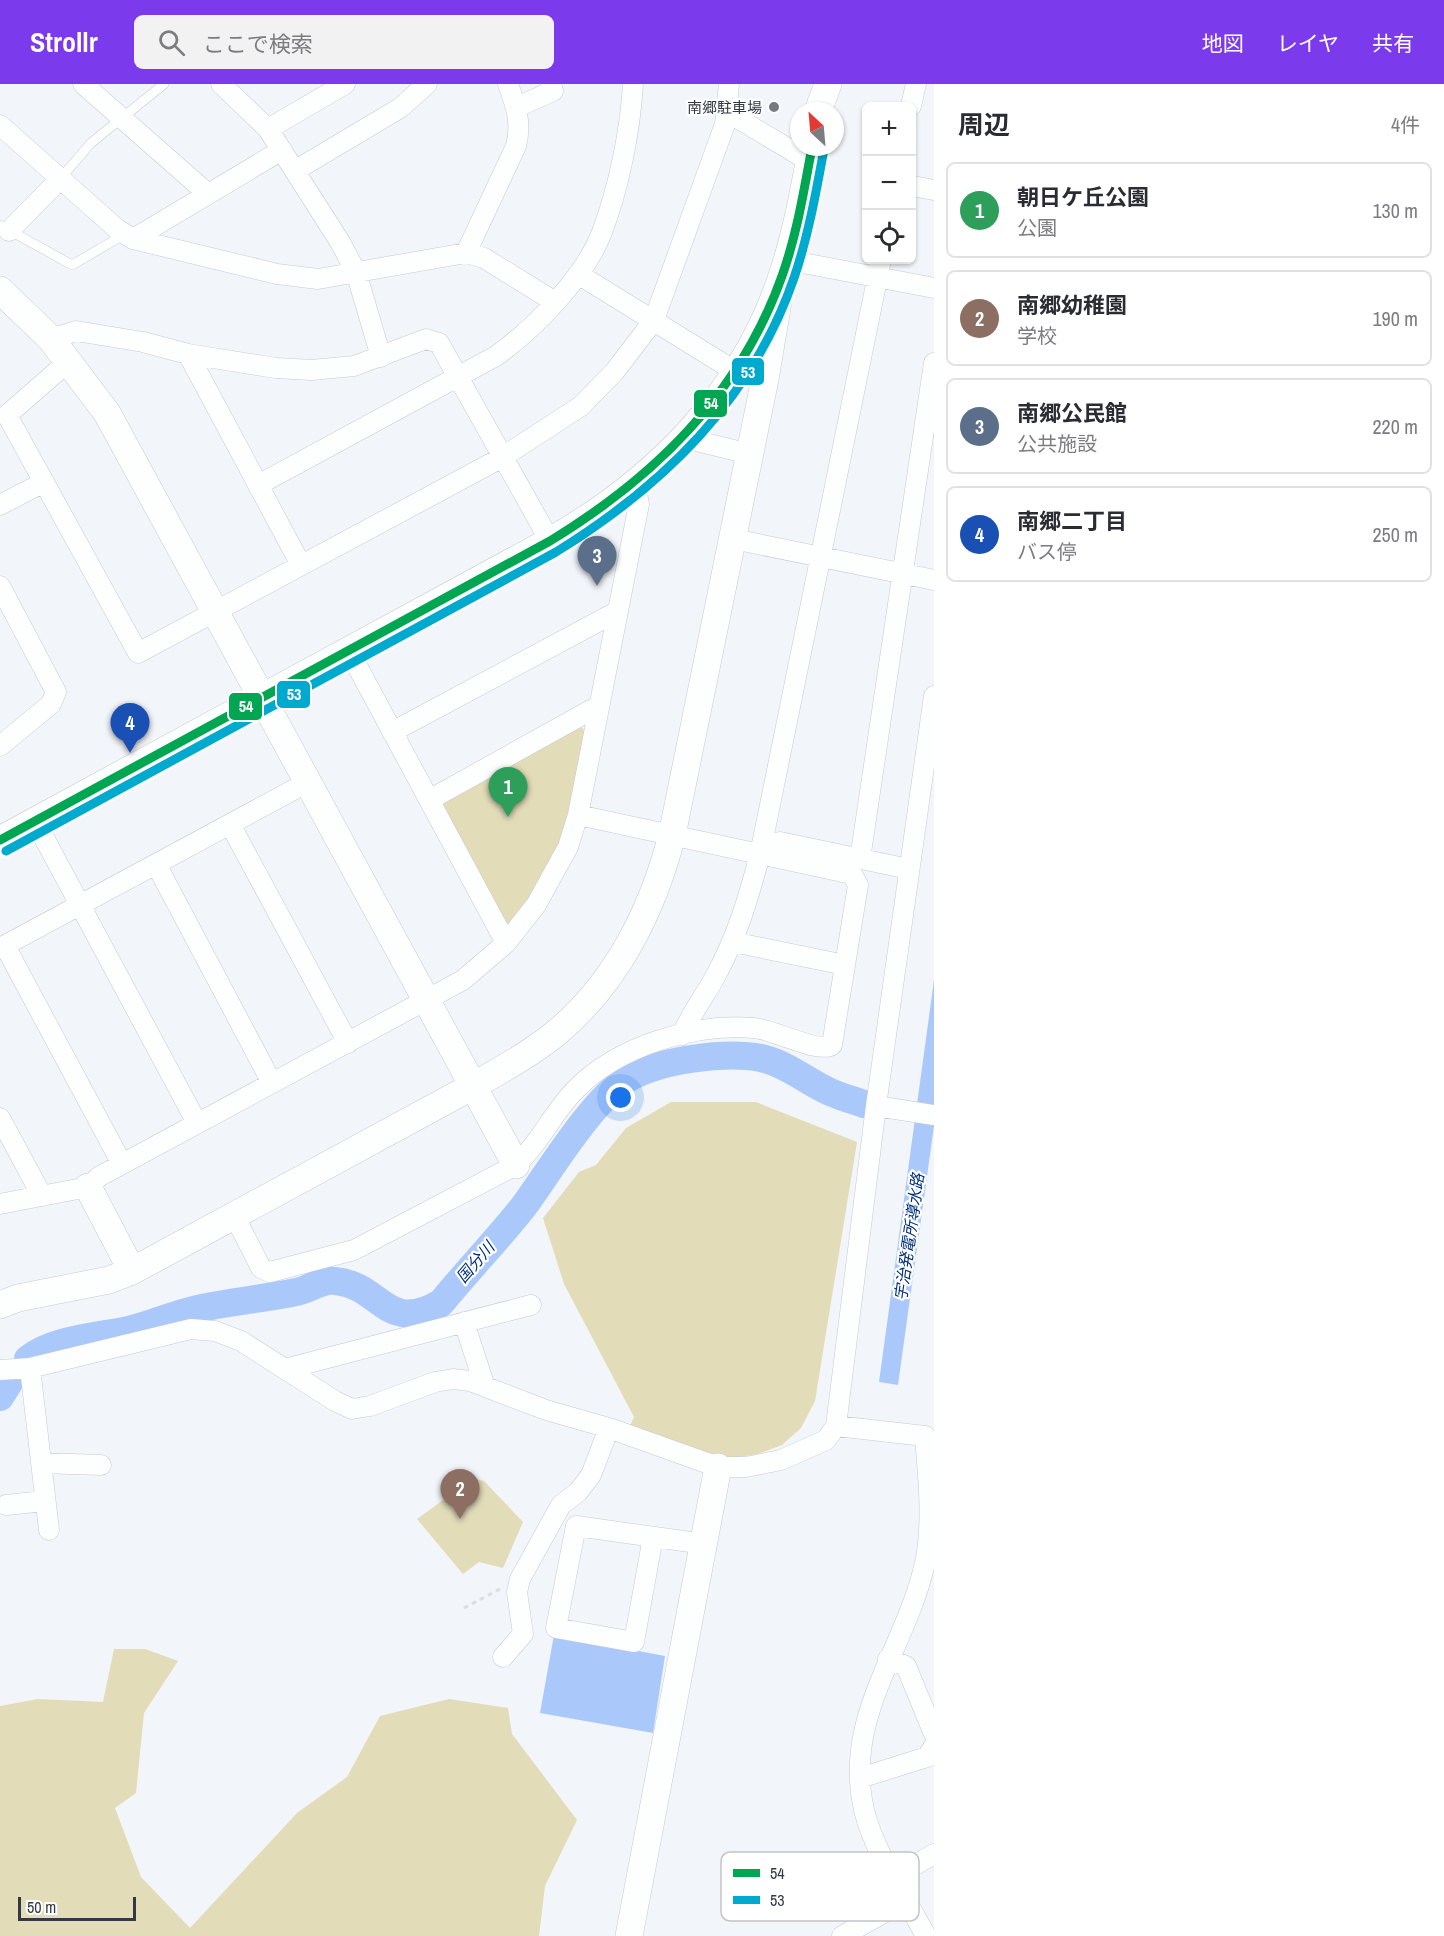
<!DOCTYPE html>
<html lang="ja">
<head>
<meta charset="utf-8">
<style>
	body { margin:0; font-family:"Archivo Narrow","Noto Sans JP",sans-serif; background:#f2f2f3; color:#2b2b33 }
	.controls { position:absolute; right:18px; top:18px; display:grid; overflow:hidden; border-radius:9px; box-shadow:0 2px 4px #0004 }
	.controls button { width:54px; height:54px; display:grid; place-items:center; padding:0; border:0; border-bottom:2px solid #e1e1e2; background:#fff; color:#2b2b33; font:30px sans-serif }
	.compass { position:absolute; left:790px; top:18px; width:54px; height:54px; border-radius:50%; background:#fff; box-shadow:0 2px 4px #0004; rotate:334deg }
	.scale { position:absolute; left:18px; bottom:15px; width:118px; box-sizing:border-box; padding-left:6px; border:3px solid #333942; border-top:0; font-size:16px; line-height:21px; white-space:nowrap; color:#333942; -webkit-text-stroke:4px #fff; paint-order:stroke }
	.you { position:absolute; left:621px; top:1014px; width:21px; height:21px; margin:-15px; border:4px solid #fff; border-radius:50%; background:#1a73e8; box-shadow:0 0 0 9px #1a73e833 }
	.badge { display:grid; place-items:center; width:39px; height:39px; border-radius:50%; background:#7c3aed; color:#fff; font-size:20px; font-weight:700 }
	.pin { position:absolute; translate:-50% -50px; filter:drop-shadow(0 2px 3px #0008) }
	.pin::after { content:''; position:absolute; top:32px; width:21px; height:18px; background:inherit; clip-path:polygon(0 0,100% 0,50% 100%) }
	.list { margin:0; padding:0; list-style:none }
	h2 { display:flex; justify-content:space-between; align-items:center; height:78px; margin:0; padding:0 24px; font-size:26px }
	h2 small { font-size:20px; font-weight:400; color:#7c7c81 }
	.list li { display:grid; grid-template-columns:39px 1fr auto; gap:18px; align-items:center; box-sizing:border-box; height:96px; margin:0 12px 12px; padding:0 12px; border:2px solid #e1e1e2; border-radius:9px }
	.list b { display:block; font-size:22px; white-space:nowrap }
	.list p { margin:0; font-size:20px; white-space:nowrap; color:#7c7c81 }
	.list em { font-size:20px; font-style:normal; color:#7c7c81 }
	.icon { flex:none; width:33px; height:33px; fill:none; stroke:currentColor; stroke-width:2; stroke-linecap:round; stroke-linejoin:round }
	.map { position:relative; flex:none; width:934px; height:1852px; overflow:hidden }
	header { display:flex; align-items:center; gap:36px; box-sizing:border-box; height:84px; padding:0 30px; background:#7c3aed; color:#fff }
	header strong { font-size:28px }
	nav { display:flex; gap:33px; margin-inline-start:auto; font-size:21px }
	.search { width:420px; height:54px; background:#f2f2f3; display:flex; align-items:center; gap:15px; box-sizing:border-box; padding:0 21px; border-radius:9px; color:#7c7c81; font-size:22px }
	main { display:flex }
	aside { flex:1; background:#fff }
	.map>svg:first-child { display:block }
	.green { fill:#e2dcb9 }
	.water { fill:#aac9fa }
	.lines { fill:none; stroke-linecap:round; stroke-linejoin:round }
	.river { stroke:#aac9fa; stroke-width:28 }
	.lane-casing { stroke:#c6cad0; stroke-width:10 }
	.street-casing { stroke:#c6cad0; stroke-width:21 }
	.secondary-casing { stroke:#c6cad0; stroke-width:28 }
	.path { stroke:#dcdddf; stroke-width:3; stroke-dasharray:4.5 4.5; stroke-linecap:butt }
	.lane { stroke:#fdfefe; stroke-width:9 }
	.street { stroke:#fdfefe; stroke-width:20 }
	.secondary { stroke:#fdfefe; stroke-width:27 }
	.bus-1-casing { stroke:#fff; stroke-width:14 }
	.bus-2-casing { stroke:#fff; stroke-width:14 }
	.bus-1 { stroke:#00a651; stroke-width:9 }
	.bus-2 { stroke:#00a9ce; stroke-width:9 }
	.poi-dot { fill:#767b82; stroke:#fff; stroke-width:2 }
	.labels { text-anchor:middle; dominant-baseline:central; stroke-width:4.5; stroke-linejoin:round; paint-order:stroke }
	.poi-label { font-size:15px; fill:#333942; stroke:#fff; text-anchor:end }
	.water-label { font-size:16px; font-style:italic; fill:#00307c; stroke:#fff }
	.key { fill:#fff; stroke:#c2c4c6; stroke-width:1.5 }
	.key-label { font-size:16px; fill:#333942 }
	.line-badge { stroke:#fff; stroke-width:2 }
	.badge-label { font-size:16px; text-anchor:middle; font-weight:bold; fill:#fff }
</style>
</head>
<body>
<header>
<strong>Strollr</strong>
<div class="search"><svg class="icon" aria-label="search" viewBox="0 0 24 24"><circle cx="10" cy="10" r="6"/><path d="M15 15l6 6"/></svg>ここで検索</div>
<nav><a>地図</a><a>レイヤ</a><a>共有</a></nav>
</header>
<main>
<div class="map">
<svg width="934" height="1852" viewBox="0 0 934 1852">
	<rect width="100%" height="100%" fill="#f2f5fa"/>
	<!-- green -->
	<path class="green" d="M577,640l10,8 -11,55 -21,72 -39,66 -12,-2 -62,-116 3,-10z
		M671,1018h85l101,40 -42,259 -14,27 -19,17 -24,9 -30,5 -98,-33 4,-9 -70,-133 -21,-66 36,-46 17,-7 30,-37z
		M473,1394l11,3 39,41 -20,46 -24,-6 -16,12 -46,-55z
		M114,1565h31l33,12 -34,52 -8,80 -21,15 26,69 49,51 107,-115 50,-36 33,-61 69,-17 59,9 4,26 65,86 -32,66 -6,50h-539v-230l38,-7 65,3z"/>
	<!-- water -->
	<path class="water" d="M934,896v146l-36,259 -19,-3z
		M554,1551l111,21 -12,77 -113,-20z"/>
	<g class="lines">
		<!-- river -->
		<path class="river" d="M28,1275c27,-21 71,-22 104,-30 20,-5 40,-14 61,-19 34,-8 69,-11 103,-18 12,-2 26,-13 39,-11 47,4 50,54 106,22 27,-33 57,-64 83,-97 25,-34 69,-107 103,-127 32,-19 98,-28 134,-21 26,6 45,23 69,34 11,5 23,8 34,12
			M0,1313l10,-16"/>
		<defs>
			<path id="lane" d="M60,95l31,-36 73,-59
				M0,141l72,40 53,-31"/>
			<path id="street" d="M83,0l124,109
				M221,0l47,45 72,113 16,30 25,85
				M911,22l5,-22
				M517,23l36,-16 -2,-7
				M727,28l82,49
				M0,41l117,104 16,10 144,35 41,5 148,-26 18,5 71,44
				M268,45l77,-45
				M296,86l104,-62 27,-24
				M912,102l22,4
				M9,147l51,-52
				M133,155l149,-89
				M466,169l50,-107c6,-23 0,-40 -8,-62
				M787,176l147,28
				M578,190l147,91 12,5
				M51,255l25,-8 67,11 45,12 88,14 36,2 42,-4 72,-27 13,4 111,198
				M188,270l113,211
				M69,277l-62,54 131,238 363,-195 80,-52 34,-35 39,-51 71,-196 4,-40
				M684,354l66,16
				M258,401l238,-129c39,-28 89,-79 106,-124 17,-45 28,-100 31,-148
				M0,421l44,-23
				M733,455l201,41
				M0,502l56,106 -5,12 -51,42
				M349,567l157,292
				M392,648l226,-121
				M429,716l169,-94
				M35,737l162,302
				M230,740l118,219
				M760,770l9,-8 11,-4 129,27
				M860,775l74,-496
				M156,780l116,219
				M733,858l112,23
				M5,862l117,218
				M0,864l308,-166
				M682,951c9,-22 23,-39 34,-60 21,-38 33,-79 44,-121l121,-594
				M876,1022l58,9
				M0,1034l42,78
				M0,1120l88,-17 12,-11 363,-196 43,-37 30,-38 32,-58 10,-32 61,-311 -4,-19
				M234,1131l27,53 9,4 84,-22 162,-85c24,-22 37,-53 60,-76 43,-43 117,-66 178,-61 19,1 65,26 78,17l26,-160 -6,-11 -274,-59
				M464,1238l21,65
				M30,1284l19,162
				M285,1285l246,-64
				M0,1286l30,-2 161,-39 24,2 26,10 94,60 17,8 18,-3 65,-24 18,-3 17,2 76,29 63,18 109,39h28l35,-7 45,-20 10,-14 40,-320 58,-410
				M836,1342l89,10c3,40 8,82 1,122 -17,87 -84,157 -62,252 10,42 42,88 62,126
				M41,1379l60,2
				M6,1421l39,-4
				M653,1453l-19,105 -78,-14 20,-102 129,18
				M503,1573l20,-23 -6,-42 3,-13 41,-74 17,-13 13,-17 18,-47
				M888,1575l18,7 28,68
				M860,1694l67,-21 7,-11
				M894,1793l40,-23
				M842,1852l65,-36"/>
			<path id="secondary" d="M818,27l10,-27
				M0,206l51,49 56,74 409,752
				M0,756l550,-299c104,-59 194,-148 232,-265 14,-41 22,-86 30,-129
				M88,1103l44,84
				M0,1221l18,-7 91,-18 23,-9 341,-185c28,-16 57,-32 82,-52 61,-50 98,-124 117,-199l93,-456 17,-101
				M629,1852l89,-469"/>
		</defs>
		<!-- lane casing -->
		<use href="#lane" class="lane-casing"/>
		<!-- street casing -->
		<use href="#street" class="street-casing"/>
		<!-- secondary casing -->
		<use href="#secondary" class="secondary-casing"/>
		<!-- path -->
		<path class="path" d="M464,1524l36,-19"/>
		<!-- lane -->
		<use href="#lane" class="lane"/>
		<!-- street -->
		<use href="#street" class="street"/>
		<!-- secondary -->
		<use href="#secondary" class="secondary"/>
		<defs>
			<path id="bus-1" d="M0,756l550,-299c105,-64 190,-147 232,-265 15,-42 22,-86 30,-129"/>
			<path id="bus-2" d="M6,767l550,-299c107,-66 196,-152 238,-274 14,-41 22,-85 30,-129"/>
		</defs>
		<!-- bus-1 casing -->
		<use href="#bus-1" class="bus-1-casing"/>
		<!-- bus-2 casing -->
		<use href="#bus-2" class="bus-2-casing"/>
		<!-- bus-1 -->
		<use href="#bus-1" class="bus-1"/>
		<!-- bus-2 -->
		<use href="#bus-2" class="bus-2"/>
	</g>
	<!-- markers -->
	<circle class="poi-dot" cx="774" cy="23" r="6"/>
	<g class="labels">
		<!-- poi labels -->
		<g class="poi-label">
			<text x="762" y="23">南郷駐車場</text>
		</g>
		<!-- water labels -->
		<g class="water-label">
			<text transform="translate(909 1153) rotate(-82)">宇治発電所導水路</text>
			<text transform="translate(475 1178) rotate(-49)">国分川</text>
		</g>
	</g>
	<!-- legend -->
	<rect x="721" y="1768" width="198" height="69" rx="9" class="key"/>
	<rect x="733" y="1785" width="27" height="8" fill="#00a651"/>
	<rect x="733" y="1812" width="27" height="8" fill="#00a9ce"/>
	<g class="key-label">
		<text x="770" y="1795">54</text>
		<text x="770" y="1822">53</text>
	</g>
	<g class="line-badge">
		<rect x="731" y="273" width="34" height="29" rx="6" fill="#00a9ce"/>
		<rect x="693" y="305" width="35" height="29" rx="6" fill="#00a651"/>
		<rect x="276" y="596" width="35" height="29" rx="6" fill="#00a9ce"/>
		<rect x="228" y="608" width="35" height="29" rx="6" fill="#00a651"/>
	</g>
	<g class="badge-label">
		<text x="748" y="294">53</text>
		<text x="711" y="325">54</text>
		<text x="294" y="616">53</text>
		<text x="246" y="628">54</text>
	</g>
</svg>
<div class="controls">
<button>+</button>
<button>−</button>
<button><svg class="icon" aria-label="locate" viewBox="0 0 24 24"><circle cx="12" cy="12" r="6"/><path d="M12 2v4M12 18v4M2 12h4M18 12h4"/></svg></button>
</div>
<svg class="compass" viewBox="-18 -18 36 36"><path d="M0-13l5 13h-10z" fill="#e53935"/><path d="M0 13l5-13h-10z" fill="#7c7c81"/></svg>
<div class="scale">50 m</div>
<div class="you"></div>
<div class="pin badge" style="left:508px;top:733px;background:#2e9e5b">1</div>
<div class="pin badge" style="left:460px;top:1435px;background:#8d6e63">2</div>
<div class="pin badge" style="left:597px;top:502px;background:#5c6f8a">3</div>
<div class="pin badge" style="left:130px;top:669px;background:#1a4fb4">4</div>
</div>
<aside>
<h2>周辺<small>4件</small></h2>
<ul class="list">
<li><span class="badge" style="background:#2e9e5b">1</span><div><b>朝日ケ丘公園</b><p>公園</p></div><em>130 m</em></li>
<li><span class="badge" style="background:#8d6e63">2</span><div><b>南郷幼稚園</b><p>学校</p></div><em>190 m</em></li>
<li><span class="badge" style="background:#5c6f8a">3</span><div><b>南郷公民館</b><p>公共施設</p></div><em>220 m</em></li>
<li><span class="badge" style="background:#1a4fb4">4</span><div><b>南郷二丁目</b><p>バス停</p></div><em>250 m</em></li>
</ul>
</aside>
</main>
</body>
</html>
